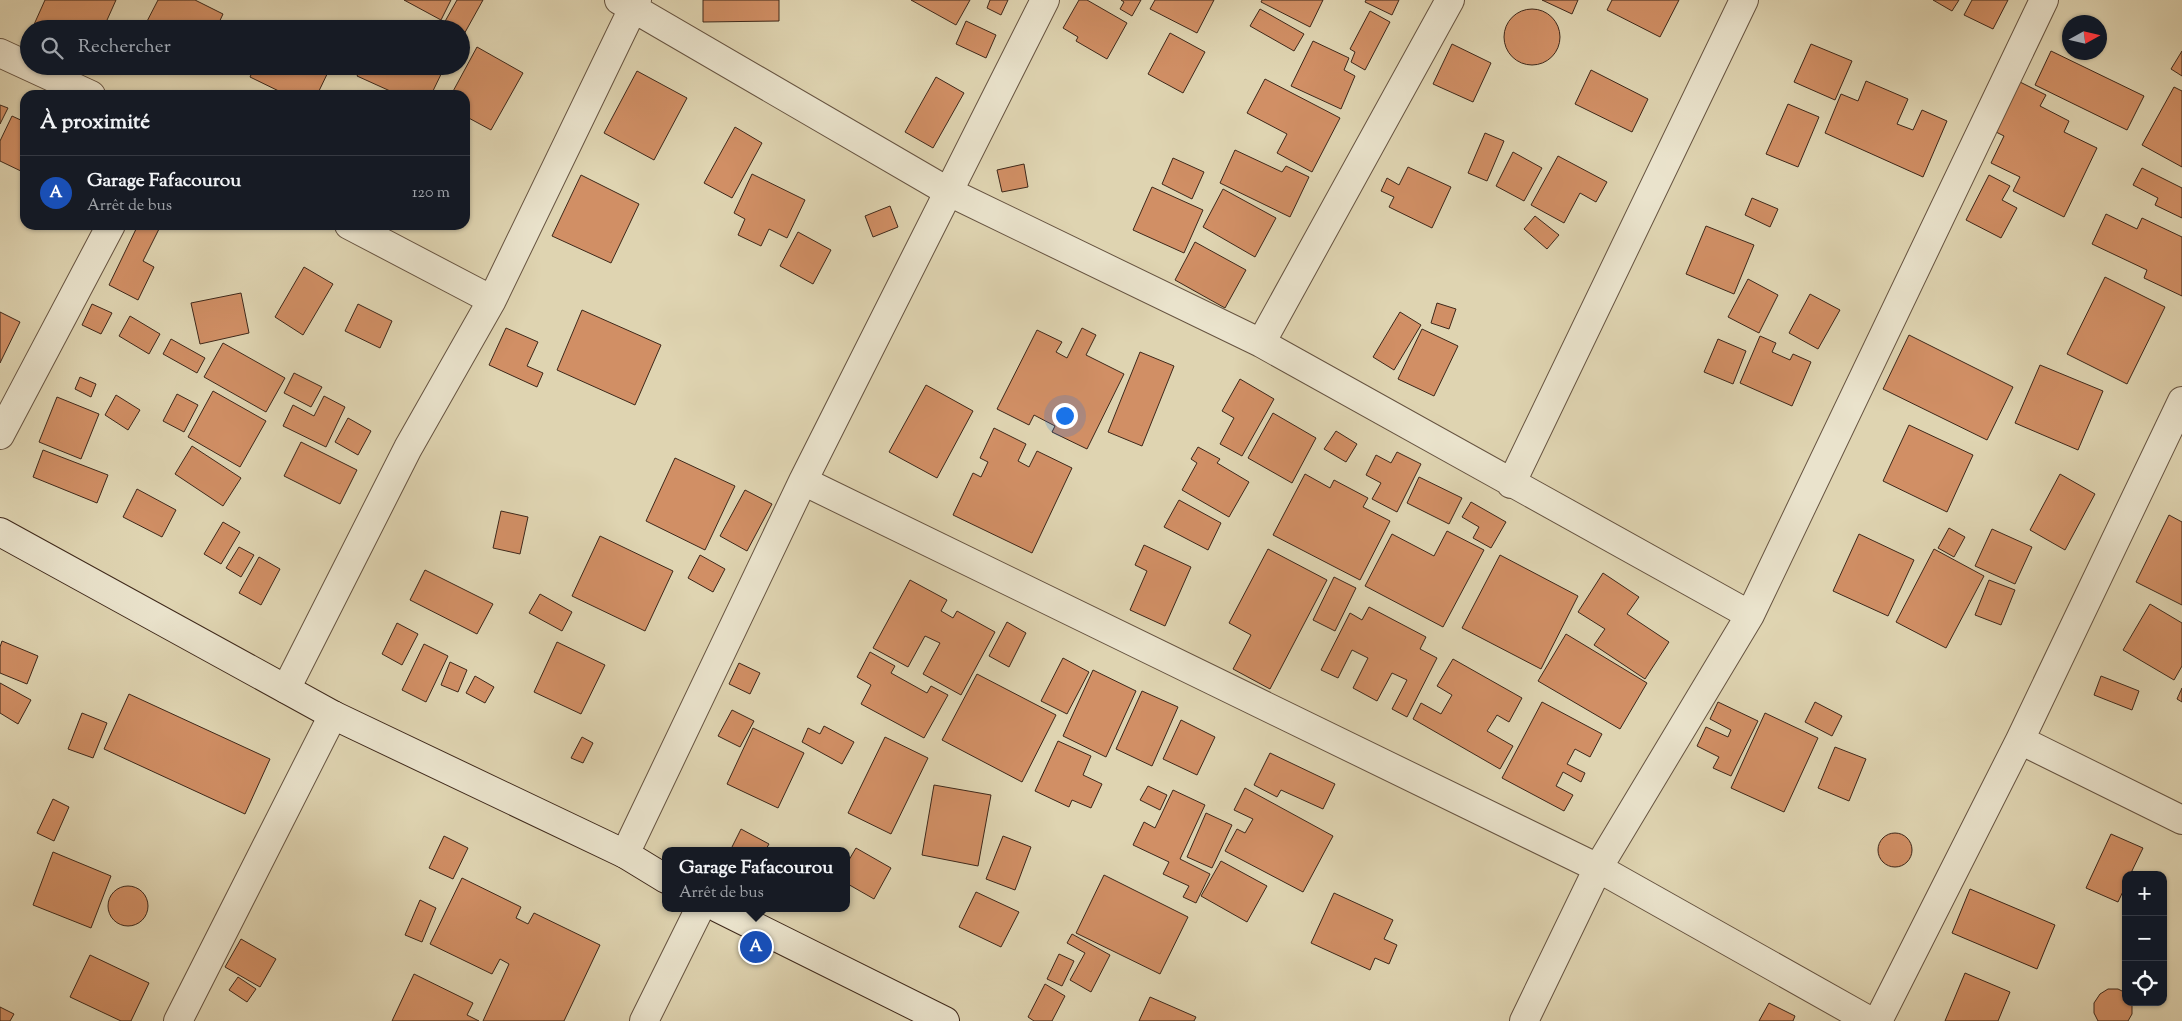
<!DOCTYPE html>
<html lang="fr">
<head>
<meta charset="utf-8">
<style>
	body { margin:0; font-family:"Sorts Mill Goudy",serif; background:#242831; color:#f1f3f6 }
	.controls { position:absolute; right:15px; bottom:15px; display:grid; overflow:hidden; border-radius:10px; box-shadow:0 1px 4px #0004 }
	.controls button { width:45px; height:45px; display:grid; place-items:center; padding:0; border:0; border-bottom:1px solid #363941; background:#171b24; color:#f1f3f6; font:25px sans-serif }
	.compass { position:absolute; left:2062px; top:15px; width:45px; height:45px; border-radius:50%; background:#171b24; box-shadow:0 1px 4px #0004; rotate:82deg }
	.you { position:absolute; left:1064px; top:415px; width:18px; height:18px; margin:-12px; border:4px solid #fff; border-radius:50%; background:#1a73e8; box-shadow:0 0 0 8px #1a73e833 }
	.badge { display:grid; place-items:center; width:32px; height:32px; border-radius:50%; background:#d93025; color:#fff; font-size:16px; font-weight:700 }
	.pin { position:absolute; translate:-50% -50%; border:2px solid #fff; box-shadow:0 1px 5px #0006 }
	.popup { position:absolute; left:662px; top:847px; width:188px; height:65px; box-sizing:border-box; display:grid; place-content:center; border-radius:10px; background:#171b24; filter:drop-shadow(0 1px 4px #0005); font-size:16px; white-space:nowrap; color:#9ea1a6 }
	.popup b { font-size:19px; color:#f1f3f6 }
	.popup::after { content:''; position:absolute; left:50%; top:100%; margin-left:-10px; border:10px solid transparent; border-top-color:#171b24 }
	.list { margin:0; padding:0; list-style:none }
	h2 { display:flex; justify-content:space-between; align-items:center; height:65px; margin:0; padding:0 20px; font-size:21px }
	h2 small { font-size:16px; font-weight:400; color:#9ea1a6 }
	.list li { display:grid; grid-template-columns:32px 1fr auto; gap:15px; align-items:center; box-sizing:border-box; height:75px; padding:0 20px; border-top:1px solid #363941 }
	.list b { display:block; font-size:19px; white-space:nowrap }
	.list p { margin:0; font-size:16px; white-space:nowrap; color:#9ea1a6 }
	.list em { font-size:16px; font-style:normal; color:#9ea1a6 }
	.icon { flex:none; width:28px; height:28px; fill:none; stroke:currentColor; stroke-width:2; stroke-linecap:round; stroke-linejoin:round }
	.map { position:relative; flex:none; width:2182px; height:1021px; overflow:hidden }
	.search { position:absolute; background:#171b24; box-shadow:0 1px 4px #0004; left:20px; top:20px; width:450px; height:55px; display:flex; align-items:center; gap:12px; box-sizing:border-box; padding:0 18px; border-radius:28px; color:#9ea1a6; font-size:19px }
	.panel { position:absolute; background:#171b24; box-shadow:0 1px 4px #0004; left:20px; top:90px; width:450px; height:140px; border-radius:15px }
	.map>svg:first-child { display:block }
	.building { fill:#d18f65; stroke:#3e281a }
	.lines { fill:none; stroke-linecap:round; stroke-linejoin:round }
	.street-casing { stroke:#665340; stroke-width:30 }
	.secondary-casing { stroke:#3e281a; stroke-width:30 }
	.street { stroke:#eae3cc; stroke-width:28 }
	.secondary { stroke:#eae3cc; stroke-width:28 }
</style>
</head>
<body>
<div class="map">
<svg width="2182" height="1021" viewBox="0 0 2182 1021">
	<rect width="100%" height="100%" fill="#dfd4b1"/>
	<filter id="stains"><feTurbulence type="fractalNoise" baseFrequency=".004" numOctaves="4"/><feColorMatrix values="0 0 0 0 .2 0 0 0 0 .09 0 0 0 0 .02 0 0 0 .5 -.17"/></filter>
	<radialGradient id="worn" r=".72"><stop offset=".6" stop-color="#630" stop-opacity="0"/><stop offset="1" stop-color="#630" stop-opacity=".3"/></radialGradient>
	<!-- building -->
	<path class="building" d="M45,0h71l-13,29h-71z
		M158,0h37l28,14 -7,15h-73z
		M404,0h47l-10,20z
		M457,0h26l-20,36 -2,-7h-10l-8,-4z
		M703,0h76v21l-76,1z
		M911,0h59l-14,25z
		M990,0h18l-7,15 -14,-7z
		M1079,0h8l40,23 -20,36 -31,-18 2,-4 -15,-9z
		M1121,0h20l-9,16 -12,-7 4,-7z
		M1155,0h59l-17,33 -47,-24z
		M1262,0h61l-13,27 -49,-25z
		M1366,0h33l-7,15 -27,-13z
		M1542,0h36l-6,14z
		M1612,0h67l-19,37 -53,-27z
		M1933,0h26l-7,11z
		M1972,0h36l-15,29 -29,-14z
		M1260,9l44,25 -10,17 -44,-25z
		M1504 37a28 28 0 1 1 56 0a28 28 0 1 1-56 0Z
		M1370,11l20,11 -25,48 -14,-8 4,-10 -5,-3z
		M383,21l17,8h-21z
		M966,21l30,14 -10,23 -30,-14z
		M1170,33l35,19 -22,41 -35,-19z
		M1313,41l36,17 -5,12 11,6 -14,33 -50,-23z
		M1452,44l39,19 -18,39 -40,-18z
		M1811,44l41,17 -17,39 -41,-18z
		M477,47l46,26 -32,57 -26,-14v-21h-14z
		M2051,51l93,45 -17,34 -92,-45z
		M2182,51v25l-11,-7z
		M255,66h76l-14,29h-30l-37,-18z
		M362,66h83l-14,29h-32l-42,-19z
		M1591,70l57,29 -16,33 -57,-28z
		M637,71l50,27 -33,62 -50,-27z
		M936,77l28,16 -31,55 -28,-16z
		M1265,79l75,39 -28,54 -35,-19 10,-19 -40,-21z
		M1866,81l42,18 -11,25 16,6 9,-20 25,11 -24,56 -98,-44 16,-39 17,7z
		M2020,82l26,13 -6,11 29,15 -5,11 33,16 -33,69 -51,-26 7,-14 -29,-14 13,-27 -8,-4z
		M2174,87l8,4v76l-40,-22z
		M1788,104l31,13 -21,50 -32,-13z
		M0,105l8,3 -8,16z
		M12,116l13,6v51l-25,-12v-20z
		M735,127l27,16 -30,55 -28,-15z
		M1485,133l19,8 -17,40 -19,-8z
		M1235,150l47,22 4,-6 23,11 -19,40 -70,-34z
		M1513,152l29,16 -18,33 -28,-15z
		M1558,156l49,26 -11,20 -16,-9 -16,30 -33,-18z
		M1173,158l31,14 -12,27 -30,-15z
		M1024,164l4,23 -26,5 -5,-22z
		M1408,167l43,20 -19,41 -43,-21 5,-10 -13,-6 6,-13 12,7z
		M2142,168l40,20v30l-27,-13 3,-7 -25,-13z
		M752,174l53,26 -18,38 -18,-9 -8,17 -23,-11 7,-16 -11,-6z
		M581,175l58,29 -28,59 -59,-27z
		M1989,175l21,11 -8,14 15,8 -16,30 -35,-18z
		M1152,187l51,23 -19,43 -51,-23z
		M1223,189l53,29 -21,39 -52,-30z
		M1752,198l26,11 -8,18 -25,-12z
		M890,206l8,21 -25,10 -8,-21z
		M2106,214l31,15 5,-11 40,19v59l-38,-18 3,-8 -55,-26z
		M1535,216l24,19 -12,14 -23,-20z
		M138,225h23l-18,36 11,6 -16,33 -29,-15z
		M1706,226l48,19 -20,49 -48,-20z
		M798,232l33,18 -18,34 -33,-18z
		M1195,242l51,28 -21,38 -50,-28z
		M304,267l29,17 -30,51 -28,-18z
		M2105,277l60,30 -38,77 -60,-30z
		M1748,279l30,16 -19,38 -31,-16z
		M241,293l8,40 -49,11 -9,-41z
		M1810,294l30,16 -22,39 -29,-16z
		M1437,303l19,6 -7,20 -18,-6z
		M92,304l20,9 -11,21 -19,-9z
		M358,304l34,17 -12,27 -35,-17z
		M582,310l79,35 -26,60 -78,-35z
		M0,312l20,10 -20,41z
		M1400,312l21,13 -27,45 -21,-13z
		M130,316l30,18 -11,20 -30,-18z
		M506,328l32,14 -11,24 16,7 -6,14 -48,-22z
		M1082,328l14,7 -10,20 38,19 -37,75 -35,-17 3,-6 -21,-11 -5,10 -32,-16 40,-79 25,12 -6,10 11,6z
		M1422,329l36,17 -24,50 -36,-17z
		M1909,335l104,52 -26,53 -104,-51z
		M1760,336l16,7 -4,9 18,8 3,-6 18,8 -19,44 -52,-23z
		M171,339l34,19 -8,15 -34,-19z
		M1718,339l28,12 -13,33 -29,-12z
		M223,343l62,35 -19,34 -62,-35z
		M1140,352l34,14 -32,80 -34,-14z
		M2040,365l63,26 -25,59 -63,-27z
		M294,373l28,14 -11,20 -27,-14z
		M80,377l16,7 -5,13 -16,-8z
		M1240,379l34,20 -32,57 -22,-12 14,-26 -12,-7z
		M926,385l47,26 -36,67 -48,-26z
		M213,391l53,30 -26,46 -52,-30z
		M177,394l21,11 -14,27 -21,-11z
		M116,395l24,15 -12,20 -23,-15z
		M324,396l21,11 -19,40 -43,-21 10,-21 21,11z
		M57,397l42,17 -18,45 -42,-17z
		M1273,413l43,25 -24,45 -44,-25z
		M348,418l23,13 -13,24 -23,-13z
		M1909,425l64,30 -26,57 -64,-31z
		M994,428l32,16 -8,17 11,6 8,-16 35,17 -40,85 -79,-38 20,-42 8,4 7,-15 -8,-4z
		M1336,431l21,13 -11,18 -22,-13z
		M301,442l56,28 -17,34 -56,-28z
		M192,446l49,32 -18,28 -48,-32z
		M1198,447l22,12 -3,4 32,19 -20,35 -47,-27 15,-27 -6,-4z
		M43,450l65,25 -11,28 -64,-26z
		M1397,452l24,12 -24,48 -25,-13 9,-16 -15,-8 10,-20 15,8z
		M675,458l60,28 -30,64 -59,-29z
		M1305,474l25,14 4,-8 34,18 -5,9 27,14 -30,59 -87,-45z
		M2060,474l35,20 -30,56 -35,-20z
		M1419,477l43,21 -13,26 -42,-21z
		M137,489l39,21 -14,27 -39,-20z
		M745,490l27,14 -25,47 -27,-15z
		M1179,500l42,23 -13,27 -44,-23z
		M1471,502l35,20 -15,26 -18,-10 6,-11 -17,-10z
		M501,511l27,6 -8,37 -27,-6z
		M2169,515l13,7v83l-46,-23z
		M223,522l17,10 -19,32 -17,-10z
		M1949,528l16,9 -11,20 -16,-9z
		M1992,529l40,18 -17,37 -40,-18z
		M1447,531l37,19 -41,77 -78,-41 27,-52 42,22z
		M1859,534l55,26 -26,56 -55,-25z
		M600,536l73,35 -28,60 -73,-35z
		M1144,545l47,22 -26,59 -35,-16 17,-39 -12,-6z
		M239,547l15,8 -13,22 -15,-9z
		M1268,549l59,31 -57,109 -37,-20 18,-34 -22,-12z
		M1934,549l50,27 -38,72 -50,-26z
		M700,555l25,14 -12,23 -25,-14z
		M1500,555l78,41 -37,73 -79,-41z
		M259,557l21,12 -19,36 -22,-12z
		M425,570l68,34 -16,30 -67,-34z
		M1603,573l36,24 -12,17 42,28 -24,37 -51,-34 11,-16 -27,-17z
		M1334,577l22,11 -21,43 -22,-11z
		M910,580l37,20 -6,11 12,7 4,-7 38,21 -34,63 -38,-21 17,-31 -15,-7 -17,31 -35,-19z
		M1989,580l26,10 -14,35 -26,-10z
		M540,594l32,18 -10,19 -33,-18z
		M2150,604l32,19v43l-8,14 -51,-30z
		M1369,607l57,30 -6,12 17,9 -30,59 -15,-8 15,-29 -15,-7 -15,28 -24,-13 15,-30 -16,-8 -14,28 -17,-8 29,-57 12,7z
		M1007,622l19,11 -17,34 -20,-11z
		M397,623l21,11 -16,31 -20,-11z
		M1566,634l81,49 -27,46 -82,-48z
		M2,641l36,15 -11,28 -27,-11v-26z
		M557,642l48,23 -24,49 -47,-22z
		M424,644l24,12 -22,46 -24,-12z
		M870,652l25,14 -4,7 36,20 4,-7 17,9 -24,43 -63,-34 10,-19 -14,-8z
		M1063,658l26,14 -22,42 -26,-13z
		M1453,659l69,39 -13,24 -12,-7 -10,16 26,15 -13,23 -87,-50 8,-16 20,11 11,-19 -15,-9z
		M450,662l17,8 -9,22 -17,-7z
		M739,663l21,10 -10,21 -21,-10z
		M1093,670l43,21 -30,66 -43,-21z
		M977,674l79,41 -34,67 -80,-42z
		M475,676l19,11 -9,16 -19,-10z
		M2101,676l38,15 -7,19 -38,-15z
		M0,683l31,17 -13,24 -18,-11z
		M2182,688v14l-5,-3z
		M1142,691l36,16 -26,59 -36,-17z
		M129,694l141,65 -25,55 -141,-65z
		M1542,702l60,32 -12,23 -15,-8 -8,15 18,9 -4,9 -18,-10 -7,14 17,9 -9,16 -62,-33z
		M1718,702l40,19 -27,55 -18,-8 6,-11 -22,-11 9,-19 22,10 3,-7 -21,-11z
		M1815,702l27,14 -10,20 -27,-14z
		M732,710l22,11 -14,26 -22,-11z
		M82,713l25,10 -14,35 -25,-9z
		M1765,713l53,25 -34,74 -53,-24z
		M1181,720l34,17 -18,38 -34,-16z
		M824,726l30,16 -12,22 -40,-22 6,-14 12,6z
		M753,728l51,25 -26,55 -51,-24z
		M582,737l11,6 -10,20 -12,-5z
		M885,737l43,21 -37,76 -43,-21z
		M1058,741l33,15 -8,19 19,9 -11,24 -19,-8 -3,7 -34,-16z
		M1835,747l31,12 -17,42 -31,-13z
		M1270,753l65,31 -12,25 -42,-19 -4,7 -23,-12z
		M934,785l57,10 -13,71 -56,-11z
		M1148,786l19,9 -7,15 -20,-10z
		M1245,788l88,48 -30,56 -78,-41 12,-22 8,4 8,-14 -19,-9z
		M1173,790l32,15 -25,54 30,15 -14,29 -13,-6 6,-11 -26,-12 6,-12 -36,-17 11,-23 11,6z
		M53,799l16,8 -15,34 -17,-8z
		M1206,813l26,12 -20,43 -25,-11z
		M741,829l28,15 -4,7h-35z
		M1878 850a17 17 0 1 1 34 0a17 17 0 1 1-34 0Z
		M2111,834l32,14 -13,27h-4v10l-8,17 -32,-14z
		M444,836l24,12 -15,31 -24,-11z
		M1003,836l28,11 -16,43 -29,-11z
		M856,848l35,20 -17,31 -28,-16v-18z
		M53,852l58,24 -20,52 -58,-23z
		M1221,861l46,25 -20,36 -46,-26z
		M1104,875l84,42 -28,57 -84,-41z
		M462,878l59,29 -5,11 12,6 6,-11 66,32 -36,76h-81l26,-57 -9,-5 -8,15 -62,-30z
		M108 906a20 20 0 1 1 40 0a20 20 0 1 1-40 0Z
		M1970,889l85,36 -18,44 -85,-36z
		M976,892l43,20 -18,35 -42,-20z
		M1334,893l59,27 -9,19 13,6 -8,19 -14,-6 -5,12 -59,-27z
		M420,900l16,8 -14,34 -17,-7z
		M1072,934l38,21 -19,37 -21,-12 15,-27 -18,-10z
		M241,939l35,20 -16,28 -35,-20z
		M1059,954l15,7 -12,25 -15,-7z
		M90,955l59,28 -18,38h-10l-51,-24z
		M1965,973l45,19 -12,29h-53z
		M414,974l59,29 -6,12 12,6h-87z
		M238,977l18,12 -9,13 -18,-12z
		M1045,984l20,12 -13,25h-18l-6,-4z
		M2108,989h10l8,4v9h6v12l-4,7h-30l-4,-8v-10l6,-9z
		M1150,997l46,20 -2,4h-55z
		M1769,1003l26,13 -2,5h-34z
		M0,1007l14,7 -4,7h-10z"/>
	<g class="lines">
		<defs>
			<path id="street" d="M619,0l330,192 312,151 489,272
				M0,53l91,42
				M349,225l143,75
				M1261,343l189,-343
				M0,435l111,-210
				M803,481l795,387 272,153
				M1511,484l233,-484
				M286,689l122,-241 84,-148 145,-300
				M2020,740l162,80
				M625,854l178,-373 242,-481
				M178,1021l155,-306
				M644,1021l56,-113
				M1524,1021l74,-153 152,-253 294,-615
				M1878,1021l142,-281 162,-339"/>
			<path id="secondary" d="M0,532l333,183 292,139 41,25
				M718,908l227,113"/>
		</defs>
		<!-- street casing -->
		<use href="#street" class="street-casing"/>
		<!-- secondary casing -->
		<use href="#secondary" class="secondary-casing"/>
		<!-- street -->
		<use href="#street" class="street"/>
		<!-- secondary -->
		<use href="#secondary" class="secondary"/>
	</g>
	<rect width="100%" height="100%" filter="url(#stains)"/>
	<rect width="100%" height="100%" fill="url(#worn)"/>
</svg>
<div class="controls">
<button>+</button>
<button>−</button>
<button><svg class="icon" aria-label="locate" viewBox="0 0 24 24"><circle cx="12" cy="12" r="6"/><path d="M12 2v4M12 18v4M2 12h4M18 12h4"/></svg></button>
</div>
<svg class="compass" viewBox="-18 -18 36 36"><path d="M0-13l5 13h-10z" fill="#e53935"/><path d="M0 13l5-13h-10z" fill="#9ea1a6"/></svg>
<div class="you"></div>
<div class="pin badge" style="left:756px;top:947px;background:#1a4fb4">A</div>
<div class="popup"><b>Garage Fafacourou</b>Arrêt de bus</div>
<div class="search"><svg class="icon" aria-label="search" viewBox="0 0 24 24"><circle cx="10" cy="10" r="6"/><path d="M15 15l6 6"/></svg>Rechercher</div>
<section class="panel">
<h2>À proximité<small></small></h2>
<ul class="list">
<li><span class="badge" style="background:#1a4fb4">A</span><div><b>Garage Fafacourou</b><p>Arrêt de bus</p></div><em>120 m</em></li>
</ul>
</section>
</div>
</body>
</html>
